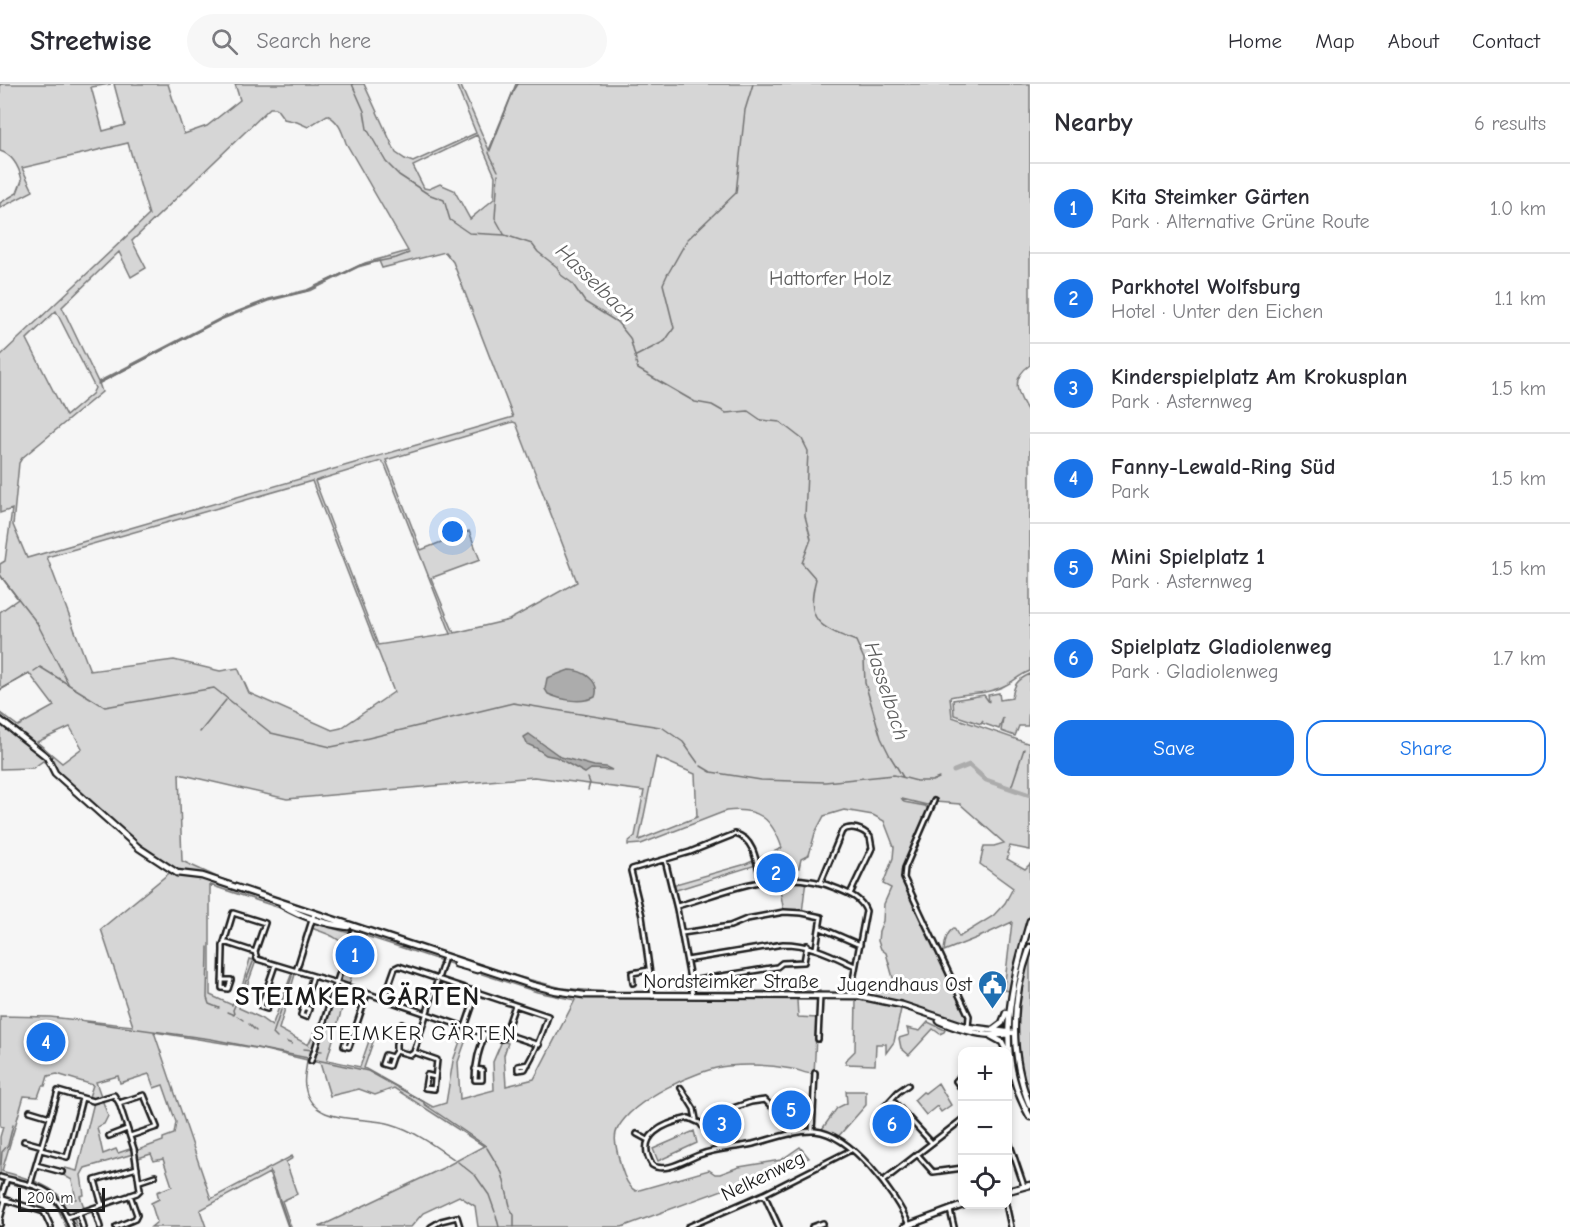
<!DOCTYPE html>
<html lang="en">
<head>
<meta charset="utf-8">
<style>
	body { margin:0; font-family:"Comic Neue",sans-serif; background:#f7f7f7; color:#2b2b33 }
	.controls { position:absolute; right:18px; bottom:18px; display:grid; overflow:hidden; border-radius:12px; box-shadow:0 3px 9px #0003 }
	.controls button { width:54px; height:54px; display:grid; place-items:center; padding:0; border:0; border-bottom:2px solid #e1e1e2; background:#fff; color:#2b2b33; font:30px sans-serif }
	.scale { position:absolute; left:18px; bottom:15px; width:87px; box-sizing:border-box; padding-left:6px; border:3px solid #1c1c1c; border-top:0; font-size:16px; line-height:21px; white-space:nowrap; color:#1c1c1c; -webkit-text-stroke:4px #fff; paint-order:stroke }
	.you { position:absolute; left:453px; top:448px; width:21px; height:21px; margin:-15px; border:4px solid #fff; border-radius:50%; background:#1a73e8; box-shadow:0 0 0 9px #1a73e833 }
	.badge { display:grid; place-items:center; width:39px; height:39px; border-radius:50%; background:#1a73e8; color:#fff; font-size:20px; font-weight:700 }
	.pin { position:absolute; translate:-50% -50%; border:3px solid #fff; box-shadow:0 2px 6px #0006 }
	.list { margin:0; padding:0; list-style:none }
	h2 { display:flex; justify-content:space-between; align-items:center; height:78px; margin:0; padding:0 24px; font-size:26px }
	h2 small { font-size:20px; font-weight:400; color:#7c7c81 }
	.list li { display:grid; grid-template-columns:39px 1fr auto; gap:18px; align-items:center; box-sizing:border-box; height:90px; padding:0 24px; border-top:2px solid #e1e1e2 }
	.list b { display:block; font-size:22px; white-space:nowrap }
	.list p { margin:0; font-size:20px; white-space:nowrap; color:#7c7c81 }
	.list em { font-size:20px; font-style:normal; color:#7c7c81 }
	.actions { display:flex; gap:12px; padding:18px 24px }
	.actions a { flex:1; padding:14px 0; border:2px solid #1a73e8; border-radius:18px; text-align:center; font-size:21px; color:#1a73e8 }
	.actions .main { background:#1a73e8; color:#fff }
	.icon { flex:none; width:33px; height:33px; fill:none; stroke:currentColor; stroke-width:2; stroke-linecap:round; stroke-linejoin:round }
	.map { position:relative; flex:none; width:1030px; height:1143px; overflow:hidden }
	header { display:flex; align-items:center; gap:36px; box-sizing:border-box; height:84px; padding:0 30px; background:#fff; border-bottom:2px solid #e1e1e2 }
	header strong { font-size:28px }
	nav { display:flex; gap:33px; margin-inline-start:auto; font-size:21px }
	.search { width:420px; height:54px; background:#f7f7f7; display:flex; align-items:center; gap:15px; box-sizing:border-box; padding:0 21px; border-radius:33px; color:#7c7c81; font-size:22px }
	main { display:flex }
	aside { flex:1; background:#fff }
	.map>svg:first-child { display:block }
	.green { fill:#d6d6d6; stroke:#797979; stroke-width:1.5; fill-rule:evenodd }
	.water { fill:#acacac; stroke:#727272; stroke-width:1.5 }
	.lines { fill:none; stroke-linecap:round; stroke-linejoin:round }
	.stream { stroke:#727272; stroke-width:1.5 }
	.river { stroke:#acacac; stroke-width:5 }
	.street-casing { stroke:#1c1c1c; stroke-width:8 }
	.secondary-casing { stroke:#1c1c1c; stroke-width:9 }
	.street { stroke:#fff; stroke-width:3 }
	.secondary { stroke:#fff; stroke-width:4.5 }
	.labels { text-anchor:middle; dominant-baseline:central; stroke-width:6; stroke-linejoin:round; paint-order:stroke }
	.park-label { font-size:20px; fill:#5d5d5d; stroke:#fff }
	.street-label { font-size:20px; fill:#1c1c1c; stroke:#fff }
	.poi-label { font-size:20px; fill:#1c1c1c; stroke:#fff; text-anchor:end }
	.water-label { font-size:21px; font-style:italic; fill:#5d5d5d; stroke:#fff }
	.neighbourhood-label { font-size:21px; letter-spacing:1.5px; fill:#1c1c1c; stroke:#fff }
	.district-label { font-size:26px; font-weight:bold; letter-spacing:1.5px; fill:#1c1c1c; stroke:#fff }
</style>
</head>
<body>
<header>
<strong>Streetwise</strong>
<div class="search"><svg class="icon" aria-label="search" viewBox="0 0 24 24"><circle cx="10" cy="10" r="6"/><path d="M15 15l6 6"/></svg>Search here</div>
<nav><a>Home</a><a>Map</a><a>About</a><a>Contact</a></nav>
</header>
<main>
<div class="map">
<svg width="1030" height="1143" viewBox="0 0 1030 1143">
	<rect width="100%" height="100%" fill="#f6f6f6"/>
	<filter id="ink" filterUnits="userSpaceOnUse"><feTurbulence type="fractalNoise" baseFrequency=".0167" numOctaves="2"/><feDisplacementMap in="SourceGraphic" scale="12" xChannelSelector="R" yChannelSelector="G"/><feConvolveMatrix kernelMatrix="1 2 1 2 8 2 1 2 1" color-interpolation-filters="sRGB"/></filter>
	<g filter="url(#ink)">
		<!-- green -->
		<path class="green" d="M0,0h111l-20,3 12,44 22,-6 -11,-41h54l16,50 23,-8 33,-26 -5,-16h129l32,69 9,6 8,3 63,-29 -20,-49h4l29,66 27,-66h514v281c-22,15 -11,32 0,50v256c-9,3 -16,10 -24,14 -16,9 -39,8 -56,12l2,20 78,27v106l-20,-4 -3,7 2,2 -2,4 18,10 5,-5v52l-10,30 -11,45 -5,-1 8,-68 -28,13 -40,16c1,-9 2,-18 10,-23l5,9 34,-21 12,-13 8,-15 -33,-24 4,-18h10l10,-3 -44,-39 -25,-2 -8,3 -25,-6 2,3 21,4 5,4 -28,64 2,10 64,132 -1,6 -8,1 -73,-24 -34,-7 2,-10 43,10 -11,-39 -5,-4 -3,-8 1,-10 4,-10 1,-17 7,-16 -8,-4 10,-26 1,-11 -10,-26 -11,-6 -29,-5 -20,6 -9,17 -6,22 -8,4 -2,9h-10l-1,-13 -115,36 -1,-6 74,-21 36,-16c-10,-30 -24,-41 -56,-37l-85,33 -13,1v-3l7,-6 9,-45 -110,-14 -247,22 -108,-25 3,87 37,17 34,12 263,86 46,12 44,4 214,-1 -1,9h-22l1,17 19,1 -3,56c-9,0 -14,-4 -22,-5 -21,-4 -44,-5 -64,-3 -31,3 -95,34 -110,62 -5,8 -2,18 0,27 2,10 8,32 18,36l73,-21 6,4h5l19,-7 42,-7 19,-13 9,11 -187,69h-144l-3,-21 -16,-10 -36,17 -12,14h-92l124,-59 41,-22 -90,-58 -19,7 -16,-6 -29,7 -10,-33 -59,-14 -107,-17 57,167 81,-43 1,2 -7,4 11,32 -15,7 9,26h-3l-19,-54 -69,37 6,17h-55l6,-5 -6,-19 8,-4 -2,-7 15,-6 -9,-27 -9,2 -3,-7 -16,5 -2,-5 -48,14 -4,7 3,20 -4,1 6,17 -12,5 3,9h-11c-14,-40 -29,-35 -66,-46v-44l3,-10 -3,-1v-110l50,1 83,9 -32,-97 73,-60 -27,-16 -104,-92 -10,7 -33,1v-56l18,13 36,-20 -25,-33 -29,17v-78l18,-13 -18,-24v-11l5,-3 7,-52 -12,4v-157l149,-141 -21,-72 -106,25 11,23 -33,17v-5l17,-10 5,-13c-3,-13 -9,-25 -22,-29zM270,24h6l8,11 13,3 11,5 19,-12c12,6 15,16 19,28l62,108 -43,12 -58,27 -38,9 -48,19 -123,64 -36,-75 57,-55 12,25 15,-9 -14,-27zM477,51l18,41 -1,23 -24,20 -16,-29 -14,-6 -11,5 -5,-1 -11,-22zM445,168l8,10 60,155 -486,141 -14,-33 6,-62 3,-5 80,-66 -3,-9 121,-63 48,-19 44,-11 46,-23 21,-6 3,7zM56,227l39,77 -3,6 -26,22 -39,-77zM513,338l3,1 61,159 -68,38 -55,13 -23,-55 49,-18 -11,-29 -48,19 -35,-90zM381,377l4,4 66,169 -73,11 -63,-164zM312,397l82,211 -53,36 -9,2 -83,-37 -11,-25 -18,3 -46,-11 -84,11 -43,-114zM70,643l12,21 -20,15 -25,-21zM656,673l39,17 2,43 -58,23zM210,801l327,107 38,8 -41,79 -28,7 -2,-31 4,-12 -6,-2 -9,21 1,28 -34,9 -2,-37 11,-31 -5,-1 -11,31 -7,42 -13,4 -69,-39 10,-29 -4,-1 -10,29 -33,-7 36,-123 -52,-15 1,6c11,5 21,6 30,15l2,10 -24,68 -12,24 -29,-16 17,-58 -3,-1 -21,56 -13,-9 -20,-9 17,-47 -6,-2 -7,24 -11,22 -22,-10zM57,990l36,11 -4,12 6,1 -18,73 -12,-3 -2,7 9,5 4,19 -11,3c-14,-19 -41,-24 -63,-31l22,-75 14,1 4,-11h3l3,-10zM149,990l5,14 9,-3 13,37 -2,12 -11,4v3l-25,9 -2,-3 -18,6 -2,-4 -13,5 -6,-27 7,-3 4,-8 -12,-34 22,-6 2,7z
			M1030,590l-2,52h-9l-4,10 -14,-5 2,-13 -4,11 -17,-6 1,-2 -2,3 -27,-9 -1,-15 31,-5 5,7 -1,-7 11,-2 1,7 12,-2c2,-14 5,-18 18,-24z
			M788,794l18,1 -4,34 -18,-1 -6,-33z
			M1030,869v142c-21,-39 -16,-101 0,-142z
			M856,916l17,1 28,8 -7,33 -8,11v-9h-10l-1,21 -29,-1 -1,-3 10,-10z
			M928,938l17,8 -1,2 -4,2 -7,-5 -24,26 -8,-7 -2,-10 10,-3 -2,-7 13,3z
			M938,999l13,22 -10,7 -4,-6 -11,9 -12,-15 9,-8 2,1z
			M846,1007h20v14l-30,34 -16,-7 17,-24 10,-5z
			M694,1047l3,12 -39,18 -5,-12z"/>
		<!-- water -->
		<path class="water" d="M569,586c14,0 32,11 26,27 -14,7 -33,3 -47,-3l-3,-5 2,-11z
			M529,650l32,23 33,9 12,1 6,3 -21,-1 -6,4 -29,-16 -10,-2 -10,-7 -9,-4 -3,-7z"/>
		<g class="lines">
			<!-- stream -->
			<path class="stream" d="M352,0l12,27 3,18 19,33 13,13 29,19 16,6 6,20 19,13 36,2 27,9 6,8 19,15 4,8 11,8 13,19 32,20 13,16 6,22
				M498,87l-9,-18 24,-61 5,-8
				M498,90l-3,44 9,16
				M669,188l18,-32 49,-47 9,-83 8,-26
				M636,272l29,-15 9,-13 -11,-44 5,-11
				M636,278l2,7 57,33 17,3 14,8 22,-2 13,9 19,2 22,17 6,12 -3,65 6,23 -9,24 14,16c-11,42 3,48 40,62l8,18 1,24 16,55 9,18 13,21
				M98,300l127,-67 43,-17 39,-9 53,-26 36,-7 13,-5
				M0,491l37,48 32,62
				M34,587l6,-4 65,40 109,-19 57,45 60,14 15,-3
				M0,606l29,-16
				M663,644l20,14 15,21
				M200,648l26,-32
				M348,659l165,-40 147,24
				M701,682l10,6 50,8 64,2 69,-7 23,6h15l7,-3
				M1011,704l13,-39
				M588,706l2,-7 -2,-5
				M208,863l-1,51 2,6 10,4
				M243,905l10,-27
				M282,923l10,-31
				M227,928l7,3
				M234,930l-1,-4 8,-18
				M237,932l6,4
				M87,938l124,17 97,19
				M249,940l7,7
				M277,954l-4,-4 8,-24
				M287,958l5,2
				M304,965l18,2
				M307,975c0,9 -4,18 -2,27 6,41 57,29 86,38 24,7 44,22 64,36
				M317,976l51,11 56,31v2l62,42
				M487,1064l15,25 8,33
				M458,1078l15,12
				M1,1081l1,-13 6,-7 5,-20
				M270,1087l19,56
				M475,1091l14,20 6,17
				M510,1124l4,7v12
				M496,1131l3,12"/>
			<!-- river -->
			<path class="river" d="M954,687l15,-6 17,15 44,15"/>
			<defs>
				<path id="street" d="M934,717l-29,67 -1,10 65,138 -1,12
					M665,776l12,49 16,86
					M821,798l21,-51c9,-6 21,-2 28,6l2,11 -22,46
					M677,822c55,-16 105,-41 161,-17 12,5 23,9 28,22l-16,85
					M821,844l39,17
					M682,849l48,-7 17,-7 37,-7 18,1 19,4 -5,31
					M224,858l31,10
					M255,868l2,7 83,25 145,50 16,5 3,-1 1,-4
					M687,876l96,-16c28,0 48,11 72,22
					M296,887l18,-57
					M222,896h9l-3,9 -6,-1 1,-38v-4l10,-33 32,10 -10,29
					M691,897l86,-14 5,-4 22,-1 3,-17
					M633,899l-1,-10 17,-3
					M653,912l-11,-80 -11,-45 1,-2 58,-17 45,-18c20,4 22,31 26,48
					M384,915l11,-31 4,-2 149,50c-6,19 -13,36 -23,53l-7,1v-4l10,-2
					M263,916l6,2 -2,7 -6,-2 2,-7 12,-35
					M303,923l6,2 -3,8 -5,-2 12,-39
					M465,943l12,-35
					M355,947l-6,-1 -5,16 5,1 18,-53
					M505,950l10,-29
					M506,950l33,11
					M818,955l2,-43
					M396,967v-7l6,-20
					M414,968l23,8 -3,29 -9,-1 2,-13 8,2
					M392,973l-3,9 -7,-2 3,-9 7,2 4,-6 15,4 3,-3 31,-95
					M311,977l42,-129
					M475,985l7,1v10h-7c0,-17 4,-30 10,-46
					M963,990l-7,7 7,10
					M681,1004l13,21 2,10
					M892,1016l39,42
					M119,1019l25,-8 13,32 -27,9
					M30,1027l20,6
					M721,1028l30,-10 14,-2 10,10 17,24
					M879,1029l19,-21 10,-7
					M812,1047l3,-58
					M637,1050l11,6
					M109,1052l18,-7
					M1008,1055l16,47
					M24,1057l18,5
					M719,1065l-19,-26 -11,-5c-24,5 -55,17 -37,47 13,9 35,-6 47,-10 18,-7 36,-7 54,-11 20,-5 42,-14 62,-13 36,3 81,63 94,94
					M41,1066l26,7 15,-59
					M917,1070l16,18 30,-4
					M36,1081l26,7
					M0,1093c39,11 56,8 71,50
					M7,1095l-5,15 1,5 41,13 7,15
					M140,1097l15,-5
					M883,1097l80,-62
					M30,1101l28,-94 35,10 21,-6 5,8 15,46 6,41 -3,3 -70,24
					M764,1110l15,33
					M1006,1120l5,23
					M102,1121l-7,-25 42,-12
					M94,1124l6,19
					M950,1126l4,17
					M79,1129l4,14
					M0,1135l5,-19
					M0,1137v3
					M116,1143l19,-8 2,-4 -7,-20
					M431,1143l10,-6 16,-4 3,10
					M688,1143l76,-33 87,-44
					M812,1143l11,-4"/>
				<path id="secondary" d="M0,636l47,37 8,16 84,75 38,25 25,3 330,109 24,6 28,4 275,1 43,9 66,22 46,6
					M282,821c20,12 43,19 66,22
					M1030,837c-19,65 -37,134 0,196
					M1030,863c-19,52 -21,107 0,159
					M456,880l21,6
					M939,937c20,9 49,17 70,13
					M994,945l8,-6 4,-10
					M991,952l11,6 5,10
					M1008,1107l22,-6
					M904,1143l62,-23"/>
			</defs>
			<!-- street casing -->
			<use href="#street" class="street-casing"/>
			<!-- secondary casing -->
			<use href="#secondary" class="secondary-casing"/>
			<!-- street -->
			<use href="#street" class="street"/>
			<!-- secondary -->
			<use href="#secondary" class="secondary"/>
		</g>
	</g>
	<!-- icons -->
	<defs>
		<symbol id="civic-pin" viewBox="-11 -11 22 30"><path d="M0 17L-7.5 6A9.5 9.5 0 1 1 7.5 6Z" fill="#1f6fb2" stroke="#fff"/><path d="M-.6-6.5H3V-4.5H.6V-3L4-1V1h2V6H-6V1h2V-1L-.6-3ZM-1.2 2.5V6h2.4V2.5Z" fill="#fff"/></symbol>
	</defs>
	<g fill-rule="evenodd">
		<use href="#civic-pin" x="976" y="884" width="33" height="45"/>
	</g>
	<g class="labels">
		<!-- park labels -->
		<g class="park-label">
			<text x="830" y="194">Hattorfer Holz</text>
		</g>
		<!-- street labels -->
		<g class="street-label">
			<text x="731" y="897">Nordsteimker Straße</text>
			<text transform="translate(763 1092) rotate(-26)">Nelkenweg</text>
		</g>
		<!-- poi labels -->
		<g class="poi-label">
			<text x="972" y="900">Jugendhaus Ost</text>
		</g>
		<!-- water labels -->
		<g class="water-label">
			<text transform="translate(596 199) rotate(44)">Hasselbach</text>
			<text transform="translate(887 607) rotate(72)">Hasselbach</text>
		</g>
		<!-- neighbourhood labels -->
		<g class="neighbourhood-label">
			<text x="415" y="949">STEIMKER GÄRTEN</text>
		</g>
		<!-- district labels -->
		<g class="district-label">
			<text x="358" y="913">STEIMKER GÄRTEN</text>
		</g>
	</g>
</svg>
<div class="controls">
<button>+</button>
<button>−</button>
<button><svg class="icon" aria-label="locate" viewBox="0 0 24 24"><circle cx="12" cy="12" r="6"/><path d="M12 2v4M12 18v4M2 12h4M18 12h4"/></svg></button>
</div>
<div class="scale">200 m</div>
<div class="you"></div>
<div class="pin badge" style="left:355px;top:871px">1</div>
<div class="pin badge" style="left:776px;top:789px">2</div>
<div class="pin badge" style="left:722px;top:1040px">3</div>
<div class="pin badge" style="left:46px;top:958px">4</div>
<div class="pin badge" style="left:791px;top:1026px">5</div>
<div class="pin badge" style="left:892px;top:1040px">6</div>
</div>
<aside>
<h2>Nearby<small>6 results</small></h2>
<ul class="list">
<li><span class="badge">1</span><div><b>Kita Steimker Gärten</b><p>Park · Alternative Grüne Route</p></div><em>1.0 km</em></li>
<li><span class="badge">2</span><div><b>Parkhotel Wolfsburg</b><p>Hotel · Unter den Eichen</p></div><em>1.1 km</em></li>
<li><span class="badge">3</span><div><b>Kinderspielplatz Am Krokusplan</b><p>Park · Asternweg</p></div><em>1.5 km</em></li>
<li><span class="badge">4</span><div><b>Fanny-Lewald-Ring Süd</b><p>Park</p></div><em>1.5 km</em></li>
<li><span class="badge">5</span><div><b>Mini Spielplatz 1</b><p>Park · Asternweg</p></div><em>1.5 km</em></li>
<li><span class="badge">6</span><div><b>Spielplatz Gladiolenweg</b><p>Park · Gladiolenweg</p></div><em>1.7 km</em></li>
</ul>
<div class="actions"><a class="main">Save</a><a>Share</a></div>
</aside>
</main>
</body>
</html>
